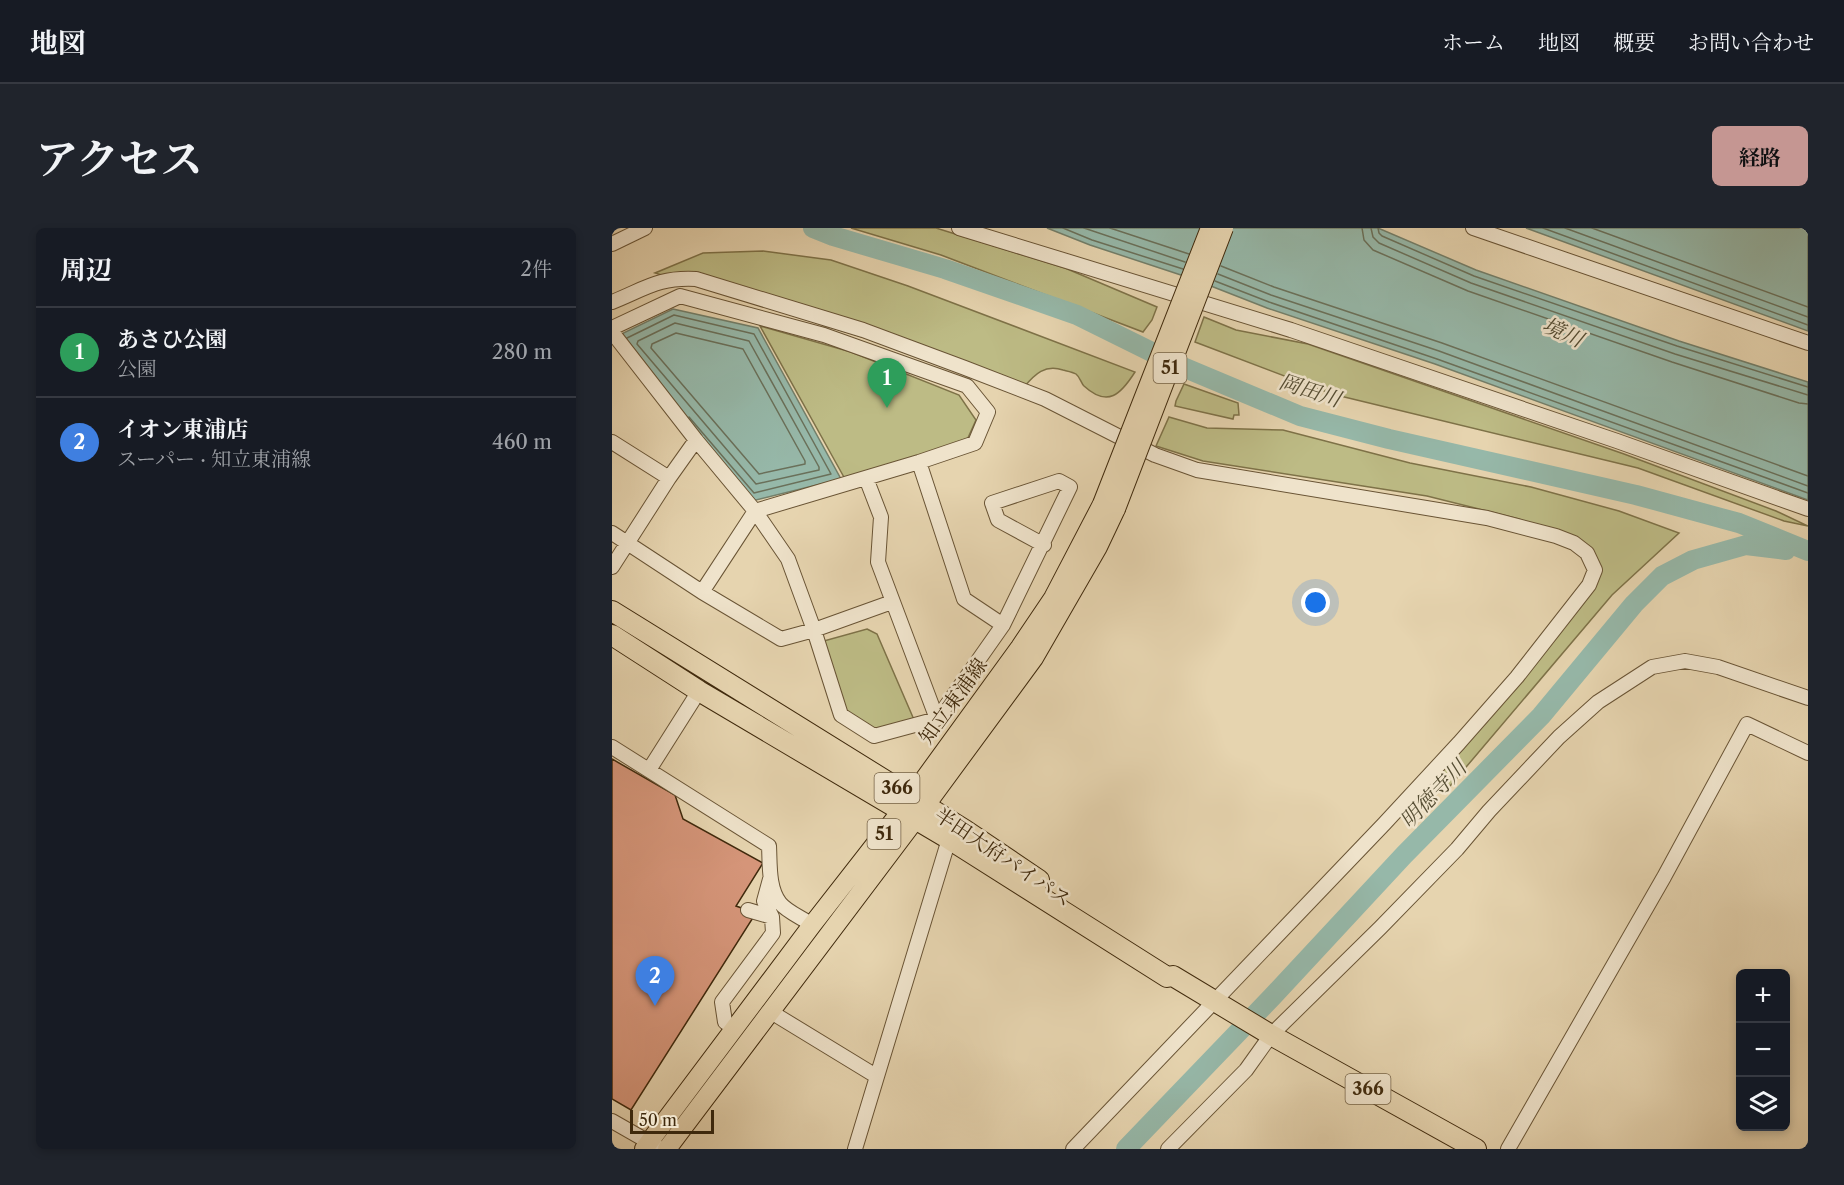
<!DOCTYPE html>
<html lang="ja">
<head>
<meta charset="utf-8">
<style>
	body { margin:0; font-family:"Libre Caslon Text","Noto Serif JP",serif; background:#20242c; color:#f1f3f6 }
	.controls { position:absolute; right:18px; bottom:18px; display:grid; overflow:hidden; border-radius:9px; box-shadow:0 3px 9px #0003 }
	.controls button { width:54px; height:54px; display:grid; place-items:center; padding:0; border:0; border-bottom:2px solid #363941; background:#171b24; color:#f1f3f6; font:30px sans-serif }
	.scale { position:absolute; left:18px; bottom:15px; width:84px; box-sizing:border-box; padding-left:6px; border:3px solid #3f290c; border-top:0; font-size:16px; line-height:21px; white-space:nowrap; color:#3f290c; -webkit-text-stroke:4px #efe3cb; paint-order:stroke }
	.you { position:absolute; left:704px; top:375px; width:21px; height:21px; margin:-15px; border:4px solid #fff; border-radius:50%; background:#1a73e8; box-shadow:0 0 0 9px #1a73e833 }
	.badge { display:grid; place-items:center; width:39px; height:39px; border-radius:50%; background:#c59692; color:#fff; font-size:20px; font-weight:700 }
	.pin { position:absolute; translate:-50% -50px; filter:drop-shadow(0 2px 3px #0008) }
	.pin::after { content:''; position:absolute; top:32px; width:21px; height:18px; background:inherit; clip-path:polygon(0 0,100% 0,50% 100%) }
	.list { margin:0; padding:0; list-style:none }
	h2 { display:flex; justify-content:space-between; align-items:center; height:78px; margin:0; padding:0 24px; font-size:26px }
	h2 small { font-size:20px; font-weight:400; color:#9ea1a6 }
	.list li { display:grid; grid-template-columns:39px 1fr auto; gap:18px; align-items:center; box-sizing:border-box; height:90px; padding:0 24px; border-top:2px solid #363941 }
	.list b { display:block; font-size:22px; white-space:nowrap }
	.list p { margin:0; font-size:20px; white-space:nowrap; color:#9ea1a6 }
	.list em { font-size:20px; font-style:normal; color:#9ea1a6 }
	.icon { flex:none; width:33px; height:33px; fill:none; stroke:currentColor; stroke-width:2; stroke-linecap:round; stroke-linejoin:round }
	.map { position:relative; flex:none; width:1196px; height:921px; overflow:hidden; border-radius:9px }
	header { display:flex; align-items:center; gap:36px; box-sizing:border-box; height:84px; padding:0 30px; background:#171b24; border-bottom:2px solid #363941 }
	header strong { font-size:28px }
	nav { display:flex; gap:33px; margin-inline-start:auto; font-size:21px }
	.intro { display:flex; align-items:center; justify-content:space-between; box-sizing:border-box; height:144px; padding:0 36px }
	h1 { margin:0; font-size:42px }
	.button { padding:15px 27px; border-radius:9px; background:#c59692; color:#111; font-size:21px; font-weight:700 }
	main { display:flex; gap:36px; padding:0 36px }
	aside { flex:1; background:#171b24; border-radius:9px; box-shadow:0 3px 9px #0003 }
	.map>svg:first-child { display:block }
	.green { fill:#bdbb85; stroke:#7e7248; stroke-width:1.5 }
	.water { fill:#96b8a9; stroke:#737f6a; stroke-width:1.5 }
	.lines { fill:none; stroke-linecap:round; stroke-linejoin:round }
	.shore { stroke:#6a705a; stroke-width:1.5 }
	.river { stroke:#96b8a9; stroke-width:20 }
	.building { fill:#d59579; stroke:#3f290c; stroke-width:1.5 }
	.minor-casing { stroke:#695435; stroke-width:16 }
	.major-casing { stroke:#3f290c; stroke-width:20 }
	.highway-casing { stroke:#3f290c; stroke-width:22 }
	.minor { stroke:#efe3cb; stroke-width:14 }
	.major { stroke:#e6d4af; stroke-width:18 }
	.highway { stroke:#e6d4af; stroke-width:20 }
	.major-bridge-casing { stroke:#3f290c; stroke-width:20; stroke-linecap:butt }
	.major-bridge { stroke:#e6d4af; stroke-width:18 }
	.labels { text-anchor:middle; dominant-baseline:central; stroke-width:5; stroke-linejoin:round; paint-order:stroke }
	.shield { fill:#efe3cb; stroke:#746145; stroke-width:1.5 }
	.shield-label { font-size:18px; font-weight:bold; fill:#3f290c }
	.street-label { font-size:20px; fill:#3f290c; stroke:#efe3cb }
	.water-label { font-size:21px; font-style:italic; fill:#554d33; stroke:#efe3cb }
</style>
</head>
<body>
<header>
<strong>地図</strong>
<nav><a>ホーム</a><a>地図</a><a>概要</a><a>お問い合わせ</a></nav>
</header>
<div class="intro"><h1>アクセス</h1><a class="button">経路</a></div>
<main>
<aside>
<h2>周辺<small>2件</small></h2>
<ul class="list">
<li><span class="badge" style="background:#2e9e5b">1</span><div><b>あさひ公園</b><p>公園</p></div><em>280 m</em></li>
<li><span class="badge" style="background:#3f7fe0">2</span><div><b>イオン東浦店</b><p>スーパー · 知立東浦線</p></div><em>460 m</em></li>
</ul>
</aside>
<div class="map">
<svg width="1196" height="921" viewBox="0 0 1196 921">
	<rect width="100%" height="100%" fill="#e6d4af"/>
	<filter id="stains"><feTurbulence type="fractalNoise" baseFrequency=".00333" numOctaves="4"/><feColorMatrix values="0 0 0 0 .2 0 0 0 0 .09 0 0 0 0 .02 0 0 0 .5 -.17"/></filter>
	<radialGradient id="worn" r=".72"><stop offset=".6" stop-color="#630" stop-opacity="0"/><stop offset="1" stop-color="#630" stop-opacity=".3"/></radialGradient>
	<!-- green -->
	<path class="green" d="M239,0h85l129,40 92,39 -5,13 -9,12 -202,-77z
		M151,23l68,9 77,26 227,86c-14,22 -27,36 -51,14 -3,-3 -4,-9 -8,-12 -3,-2 -9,-3 -13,-4 -18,-6 -28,4 -39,17l-369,-114 48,-20z
		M592,89l32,13 72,14 316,110 152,57 32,15 -24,-5 -146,-53 -306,-74 -137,-52z
		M148,98l91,26 108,43 17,25 -13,29 -118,30z
		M572,156l54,19 1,12h-5l-1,4 -58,-13 1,-5z
		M557,189l38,11 76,2 127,33 121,24 88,24 60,22 -67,62 -162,191 -14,-10 159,-205 -21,-28 -55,-24 -92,-23 -224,-35 -47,-15z
		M255,401l10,5 38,88 -41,14 -33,-21 -28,-71z"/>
	<!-- water -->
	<path class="water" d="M435,0h331l98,42 203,71 129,41v118l-373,-136 -168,-56 -74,-29 -103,-34z
		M914,0h282v103z
		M61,81l85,19 83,151 -89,22 -139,-163z"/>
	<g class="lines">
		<!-- shore -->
		<path class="shore" d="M451,0l29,12 91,29
			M472,0l101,34
			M498,0l79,26
			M750,0l2,12 9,10 95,41 204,71 127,41 9,1
			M759,0l2,9 6,6 92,40 204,71 133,41
			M766,0l1,5 3,3 92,40 203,70 131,41
			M931,0l265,97
			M953,0l243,89
			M980,0l216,79
			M609,38l53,21 168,56 366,133
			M606,46l53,21 168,56 369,135
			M603,53l54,21 168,57 371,134
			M63,95l74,18 70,126v3l-63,14 -119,-140 1,-3z
			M64,105l67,16 62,112v3l-46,10 -108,-126 1,-4z
			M15,110l47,-23 80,19 77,140 -77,19 -65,-76"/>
		<!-- river -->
		<path class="river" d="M201,0l20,8 112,33 132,46 101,50 122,51 89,23 247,56 103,28 69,28
			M514,921l146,-152 132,-142 137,-139 93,-112 28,-28 31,-16 53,-15 40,5"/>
	</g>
	<!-- building -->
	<path class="building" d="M0,531l63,36 8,24 80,44 -27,43 20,7 -125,197 -19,-11z"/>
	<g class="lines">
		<defs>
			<path id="minor" d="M347,0l332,102 326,111 191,68
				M861,0l335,115
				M0,16l33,-16
				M0,74c33,-13 46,-25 84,-23l167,51 102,38 80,31 110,56 42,15 290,48 69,18 18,7 13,10 8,17 -6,15 -72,92 -58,66 -75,81 -311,325
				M0,100l68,-32 144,39 143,51 21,26 -13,31 -56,19 -164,49 -53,81
				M0,104l84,108 59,71 33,48 26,71 27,85 33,21 63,-17 66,-94 67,-138 -11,-6 -67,22 6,17 46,25
				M0,214l57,36
				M307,234l45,137 39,26
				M254,250l15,39 -3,45 59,157
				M0,305l90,59 79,47 33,-9 78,-28
				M0,339l57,-89 27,-38
				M0,519l157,99c1,17 -1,42 11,57 7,9 23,15 32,22
				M37,542l50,-79
				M136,682l24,7
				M159,784l105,64
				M123,801l-10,-7 -3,-20 51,-69 -1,-16 -8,-16 6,-22
				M0,893l49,28
				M243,921l94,-310
				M556,921l78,-79 25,-35 109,-107 77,-79 32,-38 70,-74 39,-35 54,-35 33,-6 33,6 90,31
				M896,921l156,-272 83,-153 61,29"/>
			<path id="major" d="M32,921l168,-224 89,-114 119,-164 33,-49 49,-94
				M55,921l248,-329 119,-162 64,-111 18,-38"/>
			<path id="highway" d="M0,383l353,219 74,50
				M0,407l87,56 250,148 218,138 6,-1 98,59 205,114"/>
		</defs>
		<!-- minor casing -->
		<use href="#minor" class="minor-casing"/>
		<!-- major casing -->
		<use href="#major" class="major-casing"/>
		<!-- highway casing -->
		<use href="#highway" class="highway-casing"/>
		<!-- minor -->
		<use href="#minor" class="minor"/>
		<!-- major -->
		<use href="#major" class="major"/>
		<!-- highway -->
		<use href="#highway" class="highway"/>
		<defs>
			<path id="major-bridge" d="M490,276l108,-276
				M504,281l108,-281"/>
		</defs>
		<!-- major-bridge casing -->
		<use href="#major-bridge" class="major-bridge-casing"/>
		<!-- major-bridge -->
		<use href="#major-bridge" class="major-bridge"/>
	</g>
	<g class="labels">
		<!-- shield labels -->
		<g class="shield">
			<rect x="541.5" y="125" width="33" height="30" rx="4.5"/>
			<rect x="262.5" y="545" width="45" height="30" rx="4.5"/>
			<rect x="255.5" y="591" width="33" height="30" rx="4.5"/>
			<rect x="733.5" y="846" width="45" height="30" rx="4.5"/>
		</g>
		<g class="shield-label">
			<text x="558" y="140">51</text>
			<text x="285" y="560">366</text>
			<text x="272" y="606">51</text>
			<text x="756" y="861">366</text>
		</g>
		<!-- street labels -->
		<g class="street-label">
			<text transform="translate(341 473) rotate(-54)">知立東浦線</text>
			<text transform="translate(391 629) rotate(34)">半田大府パイパス</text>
		</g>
		<!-- water labels -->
		<g class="water-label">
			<text transform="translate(951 104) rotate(25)">境川</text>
			<text transform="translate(698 162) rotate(18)">岡田川</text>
			<text transform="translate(821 566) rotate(-46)">明徳寺川</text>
		</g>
	</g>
	<rect width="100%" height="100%" filter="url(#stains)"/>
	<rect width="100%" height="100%" fill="url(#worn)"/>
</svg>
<div class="controls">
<button>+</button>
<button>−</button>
<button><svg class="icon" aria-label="layers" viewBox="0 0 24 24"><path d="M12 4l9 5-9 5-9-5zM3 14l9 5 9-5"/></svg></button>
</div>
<div class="scale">50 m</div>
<div class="you"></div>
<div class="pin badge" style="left:275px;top:180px;background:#2e9e5b">1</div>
<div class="pin badge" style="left:43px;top:778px;background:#3f7fe0">2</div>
</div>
</main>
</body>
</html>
